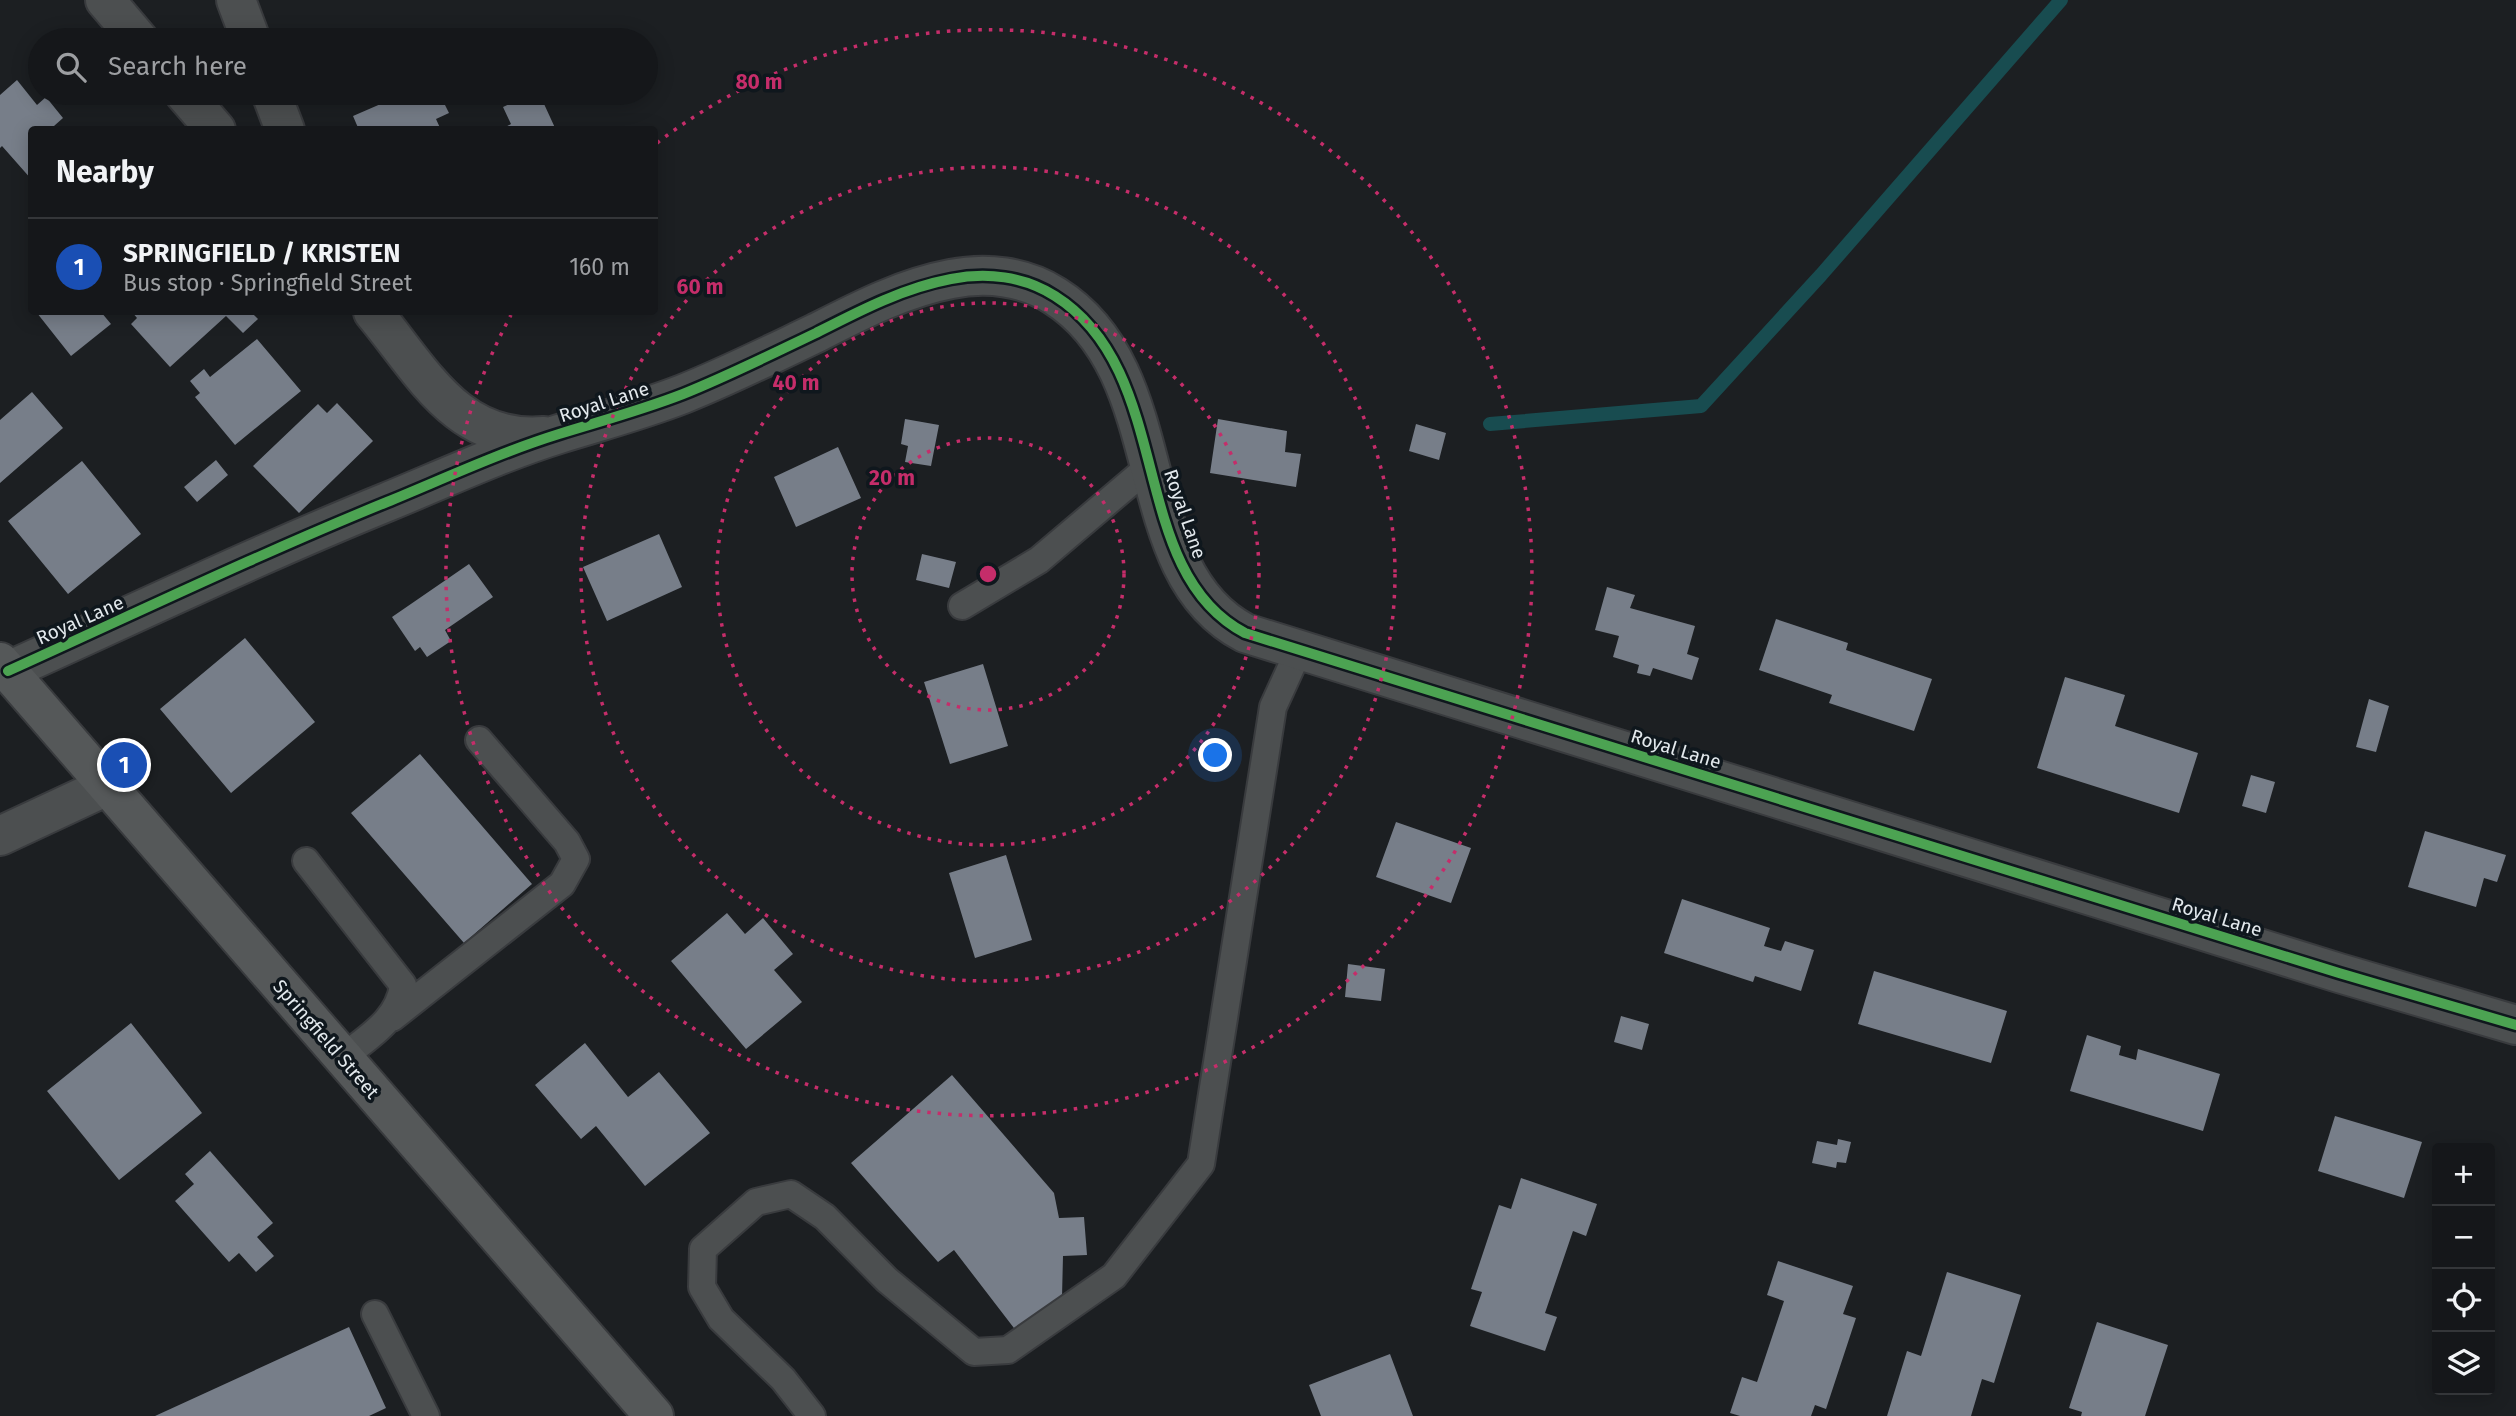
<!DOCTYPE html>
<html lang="en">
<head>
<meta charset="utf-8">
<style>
	body { margin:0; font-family:"Fira Sans",sans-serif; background:#222427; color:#f1f3f6 }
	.controls { position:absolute; right:21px; bottom:21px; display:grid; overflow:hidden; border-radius:7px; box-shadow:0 4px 18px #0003 }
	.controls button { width:63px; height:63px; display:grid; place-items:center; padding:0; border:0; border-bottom:2px solid #343639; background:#15171a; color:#f1f3f6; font:35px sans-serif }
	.you { position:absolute; left:1216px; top:756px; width:24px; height:24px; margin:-18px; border:5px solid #fff; border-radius:50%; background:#1a73e8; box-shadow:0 0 0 10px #1a73e833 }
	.badge { display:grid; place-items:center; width:46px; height:46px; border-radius:50%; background:#9da2a6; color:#fff; font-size:23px; font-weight:700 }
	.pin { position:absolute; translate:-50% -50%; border:4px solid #fff; box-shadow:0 2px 7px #0006 }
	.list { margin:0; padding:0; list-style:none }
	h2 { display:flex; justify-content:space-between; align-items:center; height:91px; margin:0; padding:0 28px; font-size:30px }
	h2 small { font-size:23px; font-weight:400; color:#9d9fa2 }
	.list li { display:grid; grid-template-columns:46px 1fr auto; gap:21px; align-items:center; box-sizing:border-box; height:98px; padding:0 28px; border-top:2px solid #343639 }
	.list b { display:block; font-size:26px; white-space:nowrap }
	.list p { margin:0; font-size:23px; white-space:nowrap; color:#9d9fa2 }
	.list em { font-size:23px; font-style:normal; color:#9d9fa2 }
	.icon { flex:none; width:38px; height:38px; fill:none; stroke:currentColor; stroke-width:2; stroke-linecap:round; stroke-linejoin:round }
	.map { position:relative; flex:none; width:2516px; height:1416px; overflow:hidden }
	.search { position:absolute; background:#15171a; box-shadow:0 4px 18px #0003; left:28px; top:28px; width:630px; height:77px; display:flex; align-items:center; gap:18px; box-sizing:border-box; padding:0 24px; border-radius:38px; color:#9d9fa2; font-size:26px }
	.panel { position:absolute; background:#15171a; box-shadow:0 4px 18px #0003; left:28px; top:126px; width:630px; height:189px; border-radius:7px }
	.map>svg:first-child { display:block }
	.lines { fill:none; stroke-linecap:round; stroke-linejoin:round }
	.stream { stroke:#184c50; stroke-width:14 }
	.building { fill:#777e89 }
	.service-casing { stroke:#393b3e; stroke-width:30 }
	.minor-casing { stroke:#393b3e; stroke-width:42 }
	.primary-casing { stroke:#393b3e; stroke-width:42 }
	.service { stroke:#4c4f50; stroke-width:26 }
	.minor { stroke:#4c4f50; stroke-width:38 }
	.primary { stroke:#555859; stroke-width:38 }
	.cycleway-casing { stroke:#0f171d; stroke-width:15 }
	.cycleway { stroke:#4ca352; stroke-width:10 }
	.ring { fill:none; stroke:#c52d6a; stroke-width:3.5; stroke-dasharray:3.5 7 }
	.labels { text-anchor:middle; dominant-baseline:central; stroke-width:7; stroke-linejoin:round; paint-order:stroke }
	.street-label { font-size:19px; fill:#e3e9ed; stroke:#0f171d }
	.centre { fill:#c52d6a; stroke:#0f171d; stroke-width:3.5 }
	.ring-label { font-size:21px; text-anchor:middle; font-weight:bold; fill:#c52d6a; stroke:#0f171d; stroke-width:7; stroke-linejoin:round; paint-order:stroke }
</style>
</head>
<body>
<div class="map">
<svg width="2516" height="1416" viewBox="0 0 2516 1416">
	<rect width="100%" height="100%" fill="#1c1f22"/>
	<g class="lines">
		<!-- stream -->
		<path class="stream" d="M1490,424l211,-18 120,-131 240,-275"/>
	</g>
	<!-- building -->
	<path class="building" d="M17,80l20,25 9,-8 17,21 -9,8 3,4h-25v50l-30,-34 -2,2v-53z
		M406,93h33l10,20 -13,6 5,11h-82l-6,-14z
		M533,93h6l17,37h-56l11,-6 -8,-17z
		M39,312h62l10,12 -40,32 -34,-43z
		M132,312h119l7,7 -15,14 -17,-17 -56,51 -39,-43 6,-6z
		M257,339l44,52 -66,54 -40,-48 5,-4 -10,-12 14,-12 6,8z
		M32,392l31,36 -63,55v-63z
		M337,403l36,38 -74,72 -46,-47 65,-62 9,9z
		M905,419l34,6 -8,41 -26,-4 3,-16 -7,-2z
		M1218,419l69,12 -2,21 16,2 -5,33 -86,-14z
		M1416,424l30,9 -7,27 -30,-9z
		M838,447l23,51 -65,29 -22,-50z
		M216,460l12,15 -31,27 -13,-15z
		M82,461l59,73 -73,60 -60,-73z
		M659,534l23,53 -75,34 -24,-54z
		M922,554l34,8 -7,26 -33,-8z
		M469,564l24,33 -48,33 6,11 -24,16 -7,-10 -5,4 -23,-34z
		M1607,587l28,8 -5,13 65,18 -8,28 12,4 -7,22 -39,-12 -3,8 -13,-3 2,-8 -26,-8 6,-21 -24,-6z
		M1776,619l72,24 -2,7 86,29 -18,52 -85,-28 3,-8 -73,-25z
		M245,638l70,84 -84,71 -71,-84z
		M983,664l25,82 -58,18 -26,-82z
		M2065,677l60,18 -10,31 83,27 -19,60 -142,-45z
		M2369,699l20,7 -13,46 -20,-5z
		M420,754l112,130 -68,59 -113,-130z
		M2251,775l24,7 -9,31 -24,-7z
		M1396,822l75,26 -20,55 -75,-26z
		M2425,831l81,24 -9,27 -13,-4 -8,29 -68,-20z
		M1006,855l26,85 -57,18 -26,-85z
		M1682,899l88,29 -6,18 17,5 4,-10 29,9 -13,41 -46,-15 -2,6 -89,-29z
		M727,913l18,21 18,-16 30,36 -19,16 28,32 -56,47 -75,-88z
		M1348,964l37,5 -4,32 -36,-4z
		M1874,971l133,40 -16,52 -133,-39z
		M1621,1016l28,8 -7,26 -28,-8z
		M131,1023l71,90 -83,67 -72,-89z
		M2087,1035l34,11 -2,9 17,5 2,-11 82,25 -17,57 -133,-40z
		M585,1043l43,54 31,-25 51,61 -65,53 -49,-60 -15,13 -46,-54z
		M952,1075l102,118 5,25 25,-1 3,38 -24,1 -1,41 -45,35 -63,-82 -16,12 -87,-99z
		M2335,1116l87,26 -18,56 -86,-27z
		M1838,1139l13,3 -5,21 -9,-1 -1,6 -24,-5 5,-22 20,4z
		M210,1151l63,72 -16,14 17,19 -18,16 -17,-19 -10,9 -54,-61 19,-17 -9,-10z
		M1521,1178l76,26 -11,32 -13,-5 -28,82 12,4 -12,34 -75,-25 12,-34 -11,-3 28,-84 12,4z
		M1778,1261l75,25 -10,28 13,4 -30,91 -11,-4 -4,11h-71l-10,-3 12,-36 15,5 27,-81 -17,-6z
		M1947,1272l74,23 -27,88 -12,-4 -11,37h-84l20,-65 14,5z
		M2097,1322l71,23 -23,71h-64l1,-4 -13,-4z
		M349,1327l37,81 -17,8h-214z
		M1390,1354l23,62h-92l-12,-31z"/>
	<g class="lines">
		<defs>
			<path id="service" d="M962,606l77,-46 112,-95
				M306,861l97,124c-4,35 -35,52 -61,73
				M392,1018l170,-134 14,-25 -9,-17 -88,-102
				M375,1314l51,102
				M812,1416l-29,-37 -62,-60 -19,-32 1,-38 53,-47 35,-8 34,23 62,63 87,72 34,-2 106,-74 87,-112 72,-457 26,-57"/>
			<path id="minor" d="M105,0l34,40
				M236,0l15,40
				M184,93l32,37
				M271,93l14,37
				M373,312c48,57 84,132 171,124
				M8,671c126,-57 251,-117 379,-169 56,-23 114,-50 172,-68 42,-13 83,-24 124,-40 45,-18 89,-40 133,-61 43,-22 87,-45 135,-54 35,-7 73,-3 104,17 122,77 70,274 190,337l1094,340 177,52
				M0,836l107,-50"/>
			<path id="primary" d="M0,662l654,754"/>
		</defs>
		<!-- service casing -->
		<use href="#service" class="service-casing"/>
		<!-- minor casing -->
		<use href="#minor" class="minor-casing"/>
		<!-- primary casing -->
		<use href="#primary" class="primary-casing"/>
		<!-- service -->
		<use href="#service" class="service"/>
		<!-- minor -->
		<use href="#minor" class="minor"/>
		<!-- primary -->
		<use href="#primary" class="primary"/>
		<defs>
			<path id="cycleway" d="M8,671c126,-57 251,-117 379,-169 56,-23 114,-50 172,-68 42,-13 83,-24 124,-40 45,-18 89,-40 133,-61 43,-22 87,-45 135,-54 35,-7 73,-3 104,17 122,77 70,274 190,337l1094,340 177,52"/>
		</defs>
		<!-- cycleway casing -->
		<use href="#cycleway" class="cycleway-casing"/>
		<!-- cycleway -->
		<use href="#cycleway" class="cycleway"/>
	</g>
	<!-- distance rings -->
	<g class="ring">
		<circle cx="988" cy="574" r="136"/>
		<circle cx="988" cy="574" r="271"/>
		<circle cx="988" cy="574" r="407"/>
		<path d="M657 143A543 543 0 1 1 511 315"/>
	</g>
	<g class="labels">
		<!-- street labels -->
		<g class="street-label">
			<text transform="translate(604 402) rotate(-18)">Royal Lane</text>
			<text transform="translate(1185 514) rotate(71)">Royal Lane</text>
			<text transform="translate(80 620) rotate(-24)">Royal Lane</text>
			<text transform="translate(1676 749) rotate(17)">Royal Lane</text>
			<text transform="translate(2217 917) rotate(17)">Royal Lane</text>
			<text transform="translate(326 1039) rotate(49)">Springfield Street</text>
		</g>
	</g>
	<circle cx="988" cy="574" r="10" class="centre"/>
	<g class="ring-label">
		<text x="759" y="89">80 m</text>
		<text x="700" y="294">60 m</text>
		<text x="796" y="390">40 m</text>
		<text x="892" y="485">20 m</text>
	</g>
</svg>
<div class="controls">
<button>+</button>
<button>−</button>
<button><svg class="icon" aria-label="locate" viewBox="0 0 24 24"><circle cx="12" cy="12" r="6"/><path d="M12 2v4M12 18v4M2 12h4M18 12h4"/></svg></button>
<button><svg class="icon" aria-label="layers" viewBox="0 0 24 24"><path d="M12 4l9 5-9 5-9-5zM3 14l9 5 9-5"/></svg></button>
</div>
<div class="you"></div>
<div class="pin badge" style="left:124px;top:765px;background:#1a4fb4">1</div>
<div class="search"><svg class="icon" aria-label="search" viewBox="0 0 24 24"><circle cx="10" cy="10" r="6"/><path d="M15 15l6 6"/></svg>Search here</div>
<section class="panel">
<h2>Nearby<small></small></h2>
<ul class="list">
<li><span class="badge" style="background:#1a4fb4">1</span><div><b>SPRINGFIELD / KRISTEN</b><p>Bus stop · Springfield Street</p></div><em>160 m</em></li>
</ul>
</section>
</div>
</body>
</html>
